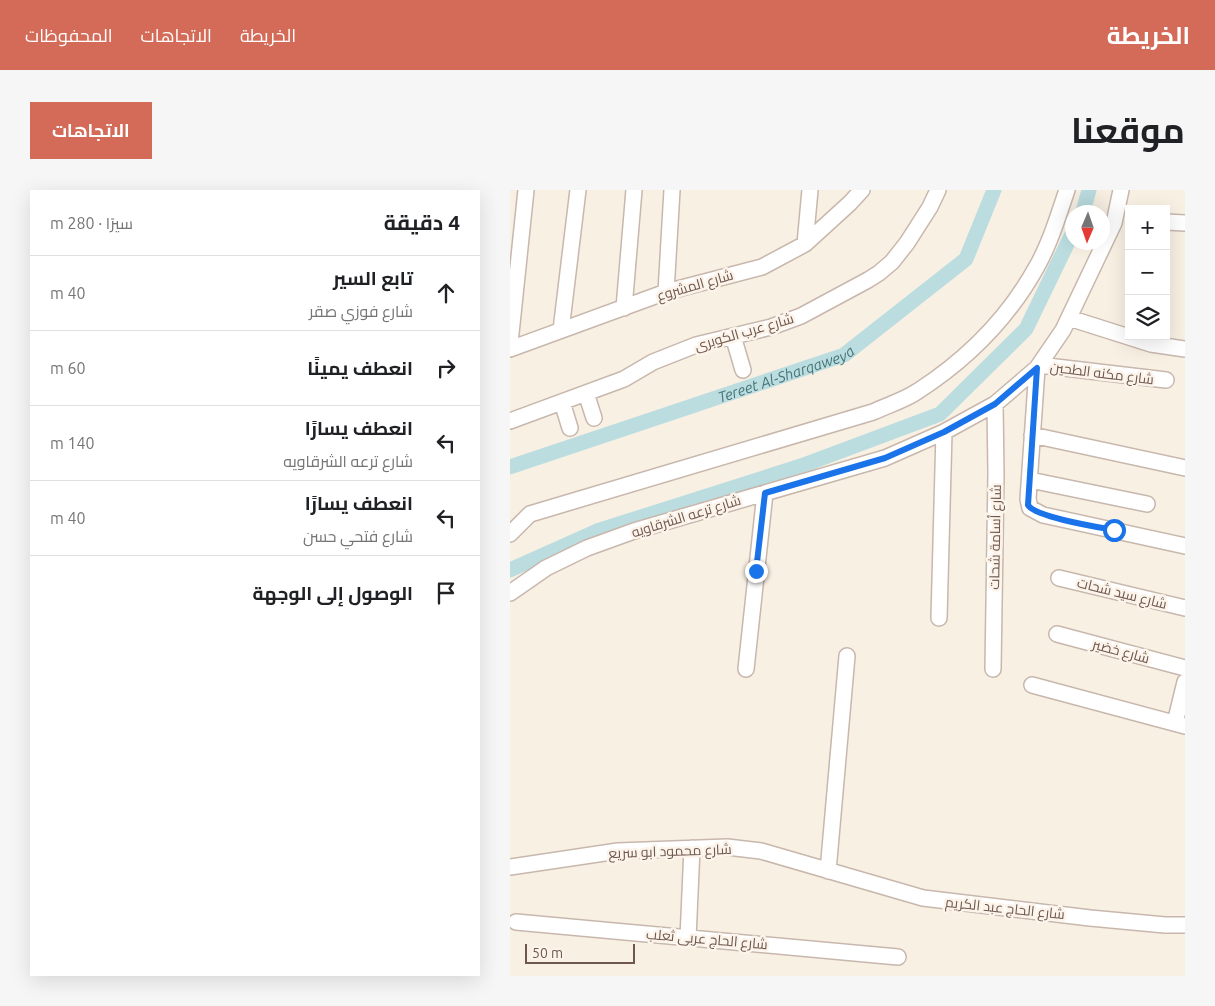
<!DOCTYPE html>
<html lang="ar">
<head>
<meta charset="utf-8">
<style>
	body { margin:0; font-family:Ubuntu,Cairo,sans-serif; background:#f6f6f6; color:#202124; direction:rtl }
	.controls { position:absolute; right:15px; top:15px; display:grid; overflow:hidden; border-radius:0px; box-shadow:0 5px 20px #0002 }
	.controls button { width:45px; height:45px; display:grid; place-items:center; padding:0; border:0; border-bottom:1px solid #e0e0e0; background:#fff; color:#202124; font:25px sans-serif }
	.compass { position:absolute; left:555px; top:15px; width:45px; height:45px; border-radius:50%; background:#fff; box-shadow:0 5px 20px #0002; rotate:182deg }
	.scale { position:absolute; left:15px; bottom:12px; width:110px; box-sizing:border-box; padding-left:5px; border:2px solid #6e574d; border-top:0; font-size:14px; line-height:18px; white-space:nowrap; color:#6e574d; -webkit-text-stroke:4px #fcf4ea; paint-order:stroke }
	.stop { position:absolute; width:15px; height:15px; margin:-11px; border:4px solid #1a73e8; border-radius:50%; background:#fff }
	.stop.end { background:#1a73e8; border-color:#fff; box-shadow:0 1px 5px #0008 }
	.list { margin:0; padding:0; list-style:none }
	h2 { display:flex; justify-content:space-between; align-items:center; height:65px; margin:0; padding:0 20px; font-size:21px }
	h2 small { font-size:16px; font-weight:400; color:#757577 }
	.list li { display:grid; grid-template-columns:32px 1fr auto; gap:15px; align-items:center; box-sizing:border-box; height:75px; padding:0 20px; border-top:1px solid #e0e0e0 }
	.list b { display:block; font-size:19px; white-space:nowrap }
	.list p { margin:0; font-size:16px; white-space:nowrap; color:#757577 }
	.list em { font-size:16px; font-style:normal; color:#757577 }
	.icon { flex:none; width:28px; height:28px; fill:none; stroke:currentColor; stroke-width:2; stroke-linecap:round; stroke-linejoin:round }
	.map { position:relative; flex:none; width:675px; height:786px; overflow:hidden; direction:ltr; border-radius:0px }
	header { display:flex; align-items:center; gap:30px; box-sizing:border-box; height:70px; padding:0 25px; background:#d46b58; color:#fff }
	header strong { font-size:24px }
	nav { display:flex; gap:28px; margin-inline-start:auto; font-size:18px }
	.intro { display:flex; align-items:center; justify-content:space-between; box-sizing:border-box; height:120px; padding:0 30px }
	h1 { margin:0; font-size:35px }
	.button { padding:12px 22px; border-radius:0px; background:#d46b58; color:#fff; font-size:18px; font-weight:700 }
	main { display:flex; gap:30px; padding:0 30px }
	aside { flex:1; background:#fff; border-radius:0px; box-shadow:0 5px 20px #0002 }
	.map>svg:first-child { display:block }
	.lines { fill:none; stroke-linecap:round; stroke-linejoin:round }
	.canal { stroke:#bbdde0; stroke-width:15 }
	.minor-casing { stroke:#c8b7ac; stroke-width:18 }
	.minor { stroke:#fff; stroke-width:15 }
	.route { stroke:#1a73e8; stroke-width:6 }
	.labels { text-anchor:middle; dominant-baseline:central; stroke-width:5; stroke-linejoin:round; paint-order:stroke }
	.street-label { font-size:14px; fill:#6e574d; stroke:#fcf4ea }
	.water-label { font-size:15px; font-style:italic; fill:#477479; stroke:#fcf4ea }
</style>
</head>
<body>
<header>
<strong>الخريطة</strong>
<nav><a>الخريطة</a><a>الاتجاهات</a><a>المحفوظات</a></nav>
</header>
<div class="intro"><h1>موقعنا</h1><a class="button">الاتجاهات</a></div>
<main>
<div class="map">
<svg width="675" height="786" viewBox="0 0 675 786">
	<rect width="100%" height="100%" fill="#f9f0e4"/>
	<g class="lines">
		<!-- canal -->
		<g class="canal">
			<path d="M573,22l6,-22"/>
			<path id="s1" d="M0,277l334,-112 122,-96 28,-69"/>
			<path d="M0,380l87,-39 204,-65 139,-52 86,-85 46,-95"/>
		</g>
		<defs>
			<path id="minor" d="M656,32l19,1
				M295,54l5,-54
				M156,102l6,-102
				M114,118l10,-118
				M559,128l82,26 34,5
				M51,140l17,-140
				M223,146l10,34
				M0,153l16,-153
				M0,159l156,-57 96,-25 43,-23 45,-41 12,-13
				M529,175l127,15
				M527,178l-9,131 2,9 13,7 142,31
				M76,203l8,25
				M52,212l8,26
				M0,231l114,-42 29,-17 43,-17 75,-18 30,-11 67,-36 11,-7 13,-11 15,-19 23,-36 8,-17
				M522,245l153,33
				M520,290l117,24
				M0,344l20,-20 343,-102c15,-7 32,-12 45,-21 48,-31 90,-73 118,-123 14,-24 22,-52 31,-78
				M549,388l126,30
				M0,403l36,-25 41,-20 47,-17 251,-73 59,-26 51,-28 42,-36 26,-38 51,-107 7,-33
				M429,428l5,-186
				M547,444l128,34
				M236,479l19,-176
				M483,479l3,-195 -1,-70
				M522,495l153,41
				M665,533l10,-41
				M0,677l108,-16 109,-4 34,4 162,47 167,20 75,7h20
				M318,681l19,-215
				M6,732l382,35
				M178,748l4,-90"/>
		</defs>
		<!-- minor casing -->
		<use href="#minor" class="minor-casing"/>
		<!-- minor -->
		<use href="#minor" class="minor"/>
	</g>
	<g class="lines">
		<!-- route -->
		<path class="route" d="M246,381l9,-78 120,-35 59,-26 51,-28 42,-36 -9,137c7,12 69,22 86,25"/>
	</g>
	<g class="labels">
		<!-- street labels -->
		<g class="street-label">
			<text transform="translate(185 95) rotate(-16)">شارع المشروع</text>
			<text transform="translate(234 142) rotate(-16)">شارع عرب الكوبرى</text>
			<text transform="translate(592 183) rotate(7)">شارع مكنه الطحين</text>
			<text transform="translate(176 326) rotate(-17)">شارع ترعه الشرقاويه</text>
			<text transform="translate(485 347) rotate(-89)">شارع أسامة شحات</text>
			<text transform="translate(612 403) rotate(14)">شارع سيد شحات</text>
			<text transform="translate(611 461) rotate(15)">شارع خضير</text>
			<text transform="translate(160 661) rotate(-2)">شارع محمود ابو سريع</text>
			<text transform="translate(495 718) rotate(6)">شارع الحاج عبد الكريم</text>
			<text transform="translate(197 749) rotate(5)">شارع الحاج عربى ثعلب</text>
		</g>
		<!-- water labels -->
		<g class="water-label">
			<text stroke="none"><textPath href="#s1" startOffset="291">Tereet Al-Sharqaweya</textPath></text>
		</g>
	</g>
</svg>
<div class="controls">
<button>+</button>
<button>−</button>
<button><svg class="icon" aria-label="layers" viewBox="0 0 24 24"><path d="M12 4l9 5-9 5-9-5zM3 14l9 5 9-5"/></svg></button>
</div>
<svg class="compass" viewBox="-18 -18 36 36"><path d="M0-13l5 13h-10z" fill="#e53935"/><path d="M0 13l5-13h-10z" fill="#757577"/></svg>
<div class="scale">50 m</div>
<div class="stop" style="left:604px;top:340px"></div>
<div class="stop end" style="left:246px;top:381px"></div>
</div>
<aside>
<h2>4 دقيقة<small>سيرًا · 280 m</small></h2>
<ul class="list">
<li><svg class="icon" aria-label="ahead" viewBox="0 0 24 24"><path d="M12 20V5M6 11l6-6 6 6"/></svg><div><b>تابع السير</b><p>شارع فوزي صقر</p></div><em>40 m</em></li>
<li><svg class="icon" aria-label="right" viewBox="0 0 24 24"><path d="M7 20v-9h11M14 6l5 5-5 5"/></svg><div><b>انعطف يمينًا</b></div><em>60 m</em></li>
<li><svg class="icon" aria-label="left" viewBox="0 0 24 24"><path d="M17 20v-9H6M10 6l-5 5 5 5"/></svg><div><b>انعطف يسارًا</b><p>شارع ترعه الشرقاويه</p></div><em>140 m</em></li>
<li><svg class="icon" aria-label="left" viewBox="0 0 24 24"><path d="M17 20v-9H6M10 6l-5 5 5 5"/></svg><div><b>انعطف يسارًا</b><p>شارع فتحي حسن</p></div><em>40 m</em></li>
<li><svg class="icon" aria-label="arrive" viewBox="0 0 24 24"><path d="M6 21V4h12l-3 4 3 4H6"/></svg><div><b>الوصول إلى الوجهة</b></div></li>
</ul>
</aside>
</main>
</body>
</html>
